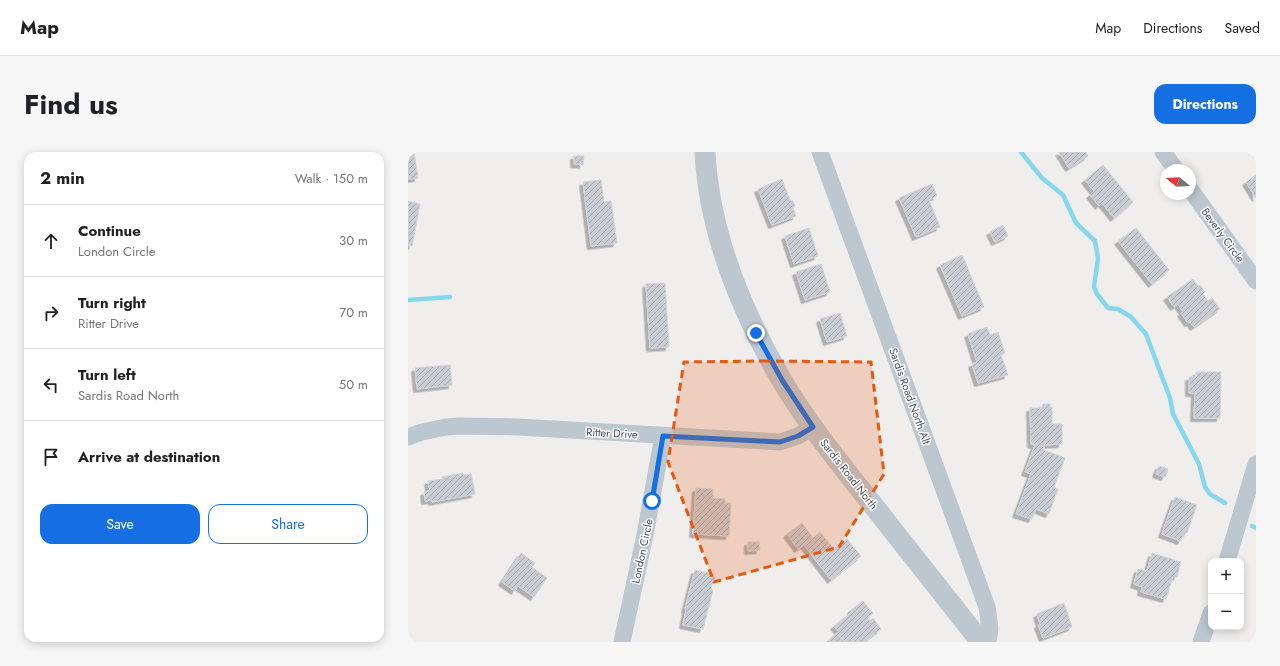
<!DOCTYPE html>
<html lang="en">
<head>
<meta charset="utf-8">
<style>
	body { margin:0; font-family:Jost,sans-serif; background:#f6f6f6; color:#202124 }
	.controls { position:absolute; right:12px; bottom:12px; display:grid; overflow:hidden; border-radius:8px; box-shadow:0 2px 10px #0003 }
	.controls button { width:36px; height:36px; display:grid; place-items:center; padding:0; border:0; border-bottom:1px solid #e0e0e0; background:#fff; color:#202124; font:20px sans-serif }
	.compass { position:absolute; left:752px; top:12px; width:36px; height:36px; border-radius:50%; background:#fff; box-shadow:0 2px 10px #0003; rotate:288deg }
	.stop { position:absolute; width:12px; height:12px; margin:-9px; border:3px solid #156ee2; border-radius:50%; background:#fff }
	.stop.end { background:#156ee2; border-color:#fff; box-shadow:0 1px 4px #0008 }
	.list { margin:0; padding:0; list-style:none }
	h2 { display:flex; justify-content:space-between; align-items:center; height:52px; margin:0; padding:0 16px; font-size:17px }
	h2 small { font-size:13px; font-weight:400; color:#757577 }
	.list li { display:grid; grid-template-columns:26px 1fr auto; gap:12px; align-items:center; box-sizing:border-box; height:72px; padding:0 16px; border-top:1px solid #e0e0e0 }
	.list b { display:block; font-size:15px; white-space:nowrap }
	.list p { margin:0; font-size:13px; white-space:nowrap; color:#757577 }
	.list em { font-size:13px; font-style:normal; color:#757577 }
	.actions { display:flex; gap:8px; padding:12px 16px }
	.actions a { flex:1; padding:9px 0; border:1px solid #156ee2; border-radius:12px; text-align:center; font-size:14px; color:#156ee2 }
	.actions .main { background:#156ee2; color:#fff }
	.icon { flex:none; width:22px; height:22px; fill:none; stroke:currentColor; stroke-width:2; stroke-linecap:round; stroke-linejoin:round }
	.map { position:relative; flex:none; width:848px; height:490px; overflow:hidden; border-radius:12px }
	header { display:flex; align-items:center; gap:24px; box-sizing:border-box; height:56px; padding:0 20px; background:#fff; border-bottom:1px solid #e0e0e0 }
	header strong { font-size:19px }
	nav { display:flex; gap:22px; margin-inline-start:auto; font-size:14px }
	.intro { display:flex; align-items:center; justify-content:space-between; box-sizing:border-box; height:96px; padding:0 24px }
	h1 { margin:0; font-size:28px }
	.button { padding:10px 18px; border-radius:12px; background:#156ee2; color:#fff; font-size:14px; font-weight:700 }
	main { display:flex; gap:24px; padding:0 24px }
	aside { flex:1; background:#fff; border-radius:12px; box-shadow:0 2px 10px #0003 }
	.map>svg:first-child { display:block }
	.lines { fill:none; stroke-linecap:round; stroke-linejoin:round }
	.stream { stroke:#85d7ed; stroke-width:4.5 }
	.building { fill:url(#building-hatch); stroke:#d1d3d9; filter:url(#shadow) }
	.minor { stroke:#bdc7d0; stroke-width:17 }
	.tertiary { stroke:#bdc7d0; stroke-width:21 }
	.route { stroke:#156ee2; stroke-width:5 }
	.marked { fill:#e8590c; fill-opacity:0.2; stroke:#e8590c; stroke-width:3; stroke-dasharray:8 5; stroke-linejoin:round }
	.labels { text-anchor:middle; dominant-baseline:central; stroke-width:3; stroke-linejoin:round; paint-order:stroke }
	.street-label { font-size:11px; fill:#45505b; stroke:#fff }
</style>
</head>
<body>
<header>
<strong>Map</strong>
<nav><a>Map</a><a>Directions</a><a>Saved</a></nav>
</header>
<div class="intro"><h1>Find us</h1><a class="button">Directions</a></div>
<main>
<aside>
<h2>2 min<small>Walk · 150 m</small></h2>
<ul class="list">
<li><svg class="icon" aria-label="ahead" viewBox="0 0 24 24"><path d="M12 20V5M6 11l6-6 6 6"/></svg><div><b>Continue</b><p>London Circle</p></div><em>30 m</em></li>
<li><svg class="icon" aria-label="right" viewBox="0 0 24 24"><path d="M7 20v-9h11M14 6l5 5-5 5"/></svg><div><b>Turn right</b><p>Ritter Drive</p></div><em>70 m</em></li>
<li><svg class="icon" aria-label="left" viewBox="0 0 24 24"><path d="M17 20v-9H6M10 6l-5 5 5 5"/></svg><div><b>Turn left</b><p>Sardis Road North</p></div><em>50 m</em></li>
<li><svg class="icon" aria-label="arrive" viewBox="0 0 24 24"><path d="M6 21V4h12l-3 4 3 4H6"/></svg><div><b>Arrive at destination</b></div></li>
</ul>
<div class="actions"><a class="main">Save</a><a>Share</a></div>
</aside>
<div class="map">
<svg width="848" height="490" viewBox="0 0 848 490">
	<defs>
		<pattern id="building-hatch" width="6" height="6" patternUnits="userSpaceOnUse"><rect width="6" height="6" fill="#c9ccd2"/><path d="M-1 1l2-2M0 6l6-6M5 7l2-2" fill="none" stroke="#a5a8ad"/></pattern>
		<filter id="shadow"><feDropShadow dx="-3.5" dy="3.5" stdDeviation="0" flood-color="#0004"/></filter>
	</defs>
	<rect width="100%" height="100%" fill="#f0eded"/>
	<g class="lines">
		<!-- stream -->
		<path class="stream" d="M613,0l21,26 21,17 13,28 19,18 3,17 -4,29 3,7 11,14 10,1 13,8 15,17 24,64 3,16 26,50 6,23 5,7 15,9
			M0,148l42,-3
			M844,374l4,2"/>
	</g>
	<!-- building -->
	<path class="building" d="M0,0h6l4,26 -10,1z
		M651,0h27l2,4 -19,12z
		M166,4h10l-1,9 -9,-1z
		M695,13l30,37 -19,16 -12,-15 -3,3 -9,-11 4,-4 -9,-11z
		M848,23v23l-10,-16z
		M374,27l8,22 2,-1 3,6 -2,1 3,9 -24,9 -14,-36z
		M193,28l3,22 7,-1 6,42 -26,3 -8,-64z
		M524,32l5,12 -8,4 11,27 -24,10 -17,-39z
		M0,49l12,3 -8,42 -4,-1z
		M595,73l5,11 -13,6 -5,-10z
		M401,76l9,28 -24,8 -9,-28z
		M728,76l33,42 -17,14 -34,-43z
		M554,103l22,52 -22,9 -22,-51z
		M413,112l9,28 -25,8 -9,-28z
		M785,127l5,7 2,-1 5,7 -2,2 5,7 4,-3 8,11 -26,18 -4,-5 -2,1 -7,-10 2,-1 -5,-8 -4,3 -7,-10z
		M257,131l4,64 -19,1 -4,-64z
		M432,161l7,23 -20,6 -7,-23z
		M579,175l3,8 8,-3 7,21 -4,2 7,20 -30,8 -6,-19 5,-2 -9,-28z
		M42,213l2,20 -35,4 -2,-21z
		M788,220h25l-1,46h-26l1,-25h-6v-16h7z
		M635,252h7v3h2v17h10v20l-18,1v5l21,8 -11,29 4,2 -9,25 -13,-5 -4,10 -16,-5 15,-40 -6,-2 10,-27 -4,-1 -1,-36h12z
		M751,314l9,3 -3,8 -9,-3z
		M55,321v2l8,-1 4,20 -43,8v-2l-7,1 -1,-9 6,-1 -2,-10 15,-2 -1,-2z
		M288,336l17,1v9l12,1v4h6l-2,33 -36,-2z
		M767,345l22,8 -10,28 -3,-2 -3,10 -19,-7z
		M394,371l11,15 7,-6 14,17 13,-10 14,17 -30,24 -27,-35 -6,4 -11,-15z
		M340,390h11l1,8 -12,1z
		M113,401l14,10 -3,4 15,11 -13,19 -16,-11 -3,5 -13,-9z
		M744,401l29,9 -4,15 -4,-1 -7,23 -25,-7 1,-5 -8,-3 4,-15 9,2z
		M287,418l19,4v3l1,1 -1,5 -2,1 -1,6h2l-10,39 -20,-4 3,-15 -1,-1z
		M455,449l10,12 -5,5 2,3 3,-3 8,11 -17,13h-19l-8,-9 2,-1 -5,-6 18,-14 -1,-2z
		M656,451l8,24 -29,11 -5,-13 2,-1 -3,-10z
		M429,481l8,9h-15l-1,-2z"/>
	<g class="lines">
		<!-- minor -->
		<path class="minor" d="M412,0l167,455 3,22 -2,13
			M755,0l13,18
			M782,37l66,92
			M0,285l14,-5 24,-5 14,-1 58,1 262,15 18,-6 15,-9
			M819,409l29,-97
			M214,490l23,-107 18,-99
			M793,490l10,-29"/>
		<!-- tertiary -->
		<path class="tertiary" d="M297,0c4,81 36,158 76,227 27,46 62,88 95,130 35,44 70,89 105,133"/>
	</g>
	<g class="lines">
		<!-- route -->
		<path class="route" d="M244,349l11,-65 117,6 18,-6 15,-9 -31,-47 -26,-47"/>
	</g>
	<!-- marked area -->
	<path class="marked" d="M355,209l108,1 13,112 -45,73 -125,35 -46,-120 16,-100z"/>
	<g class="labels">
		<!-- street labels -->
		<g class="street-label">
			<text transform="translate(815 83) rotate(54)">Beverly Circle</text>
			<text transform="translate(502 244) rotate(70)">Sardis Road North Alt</text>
			<text transform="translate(204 281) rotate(3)">Ritter Drive</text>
			<text transform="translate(441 322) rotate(52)">Sardis Road North</text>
			<text transform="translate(234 399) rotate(-78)">London Circle</text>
		</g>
	</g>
</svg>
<div class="controls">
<button>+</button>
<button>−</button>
</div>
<svg class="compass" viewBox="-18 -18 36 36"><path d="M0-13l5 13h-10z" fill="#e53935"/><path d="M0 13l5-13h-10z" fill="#757577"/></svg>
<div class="stop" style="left:244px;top:349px"></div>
<div class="stop end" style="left:348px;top:181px"></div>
</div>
</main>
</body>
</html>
